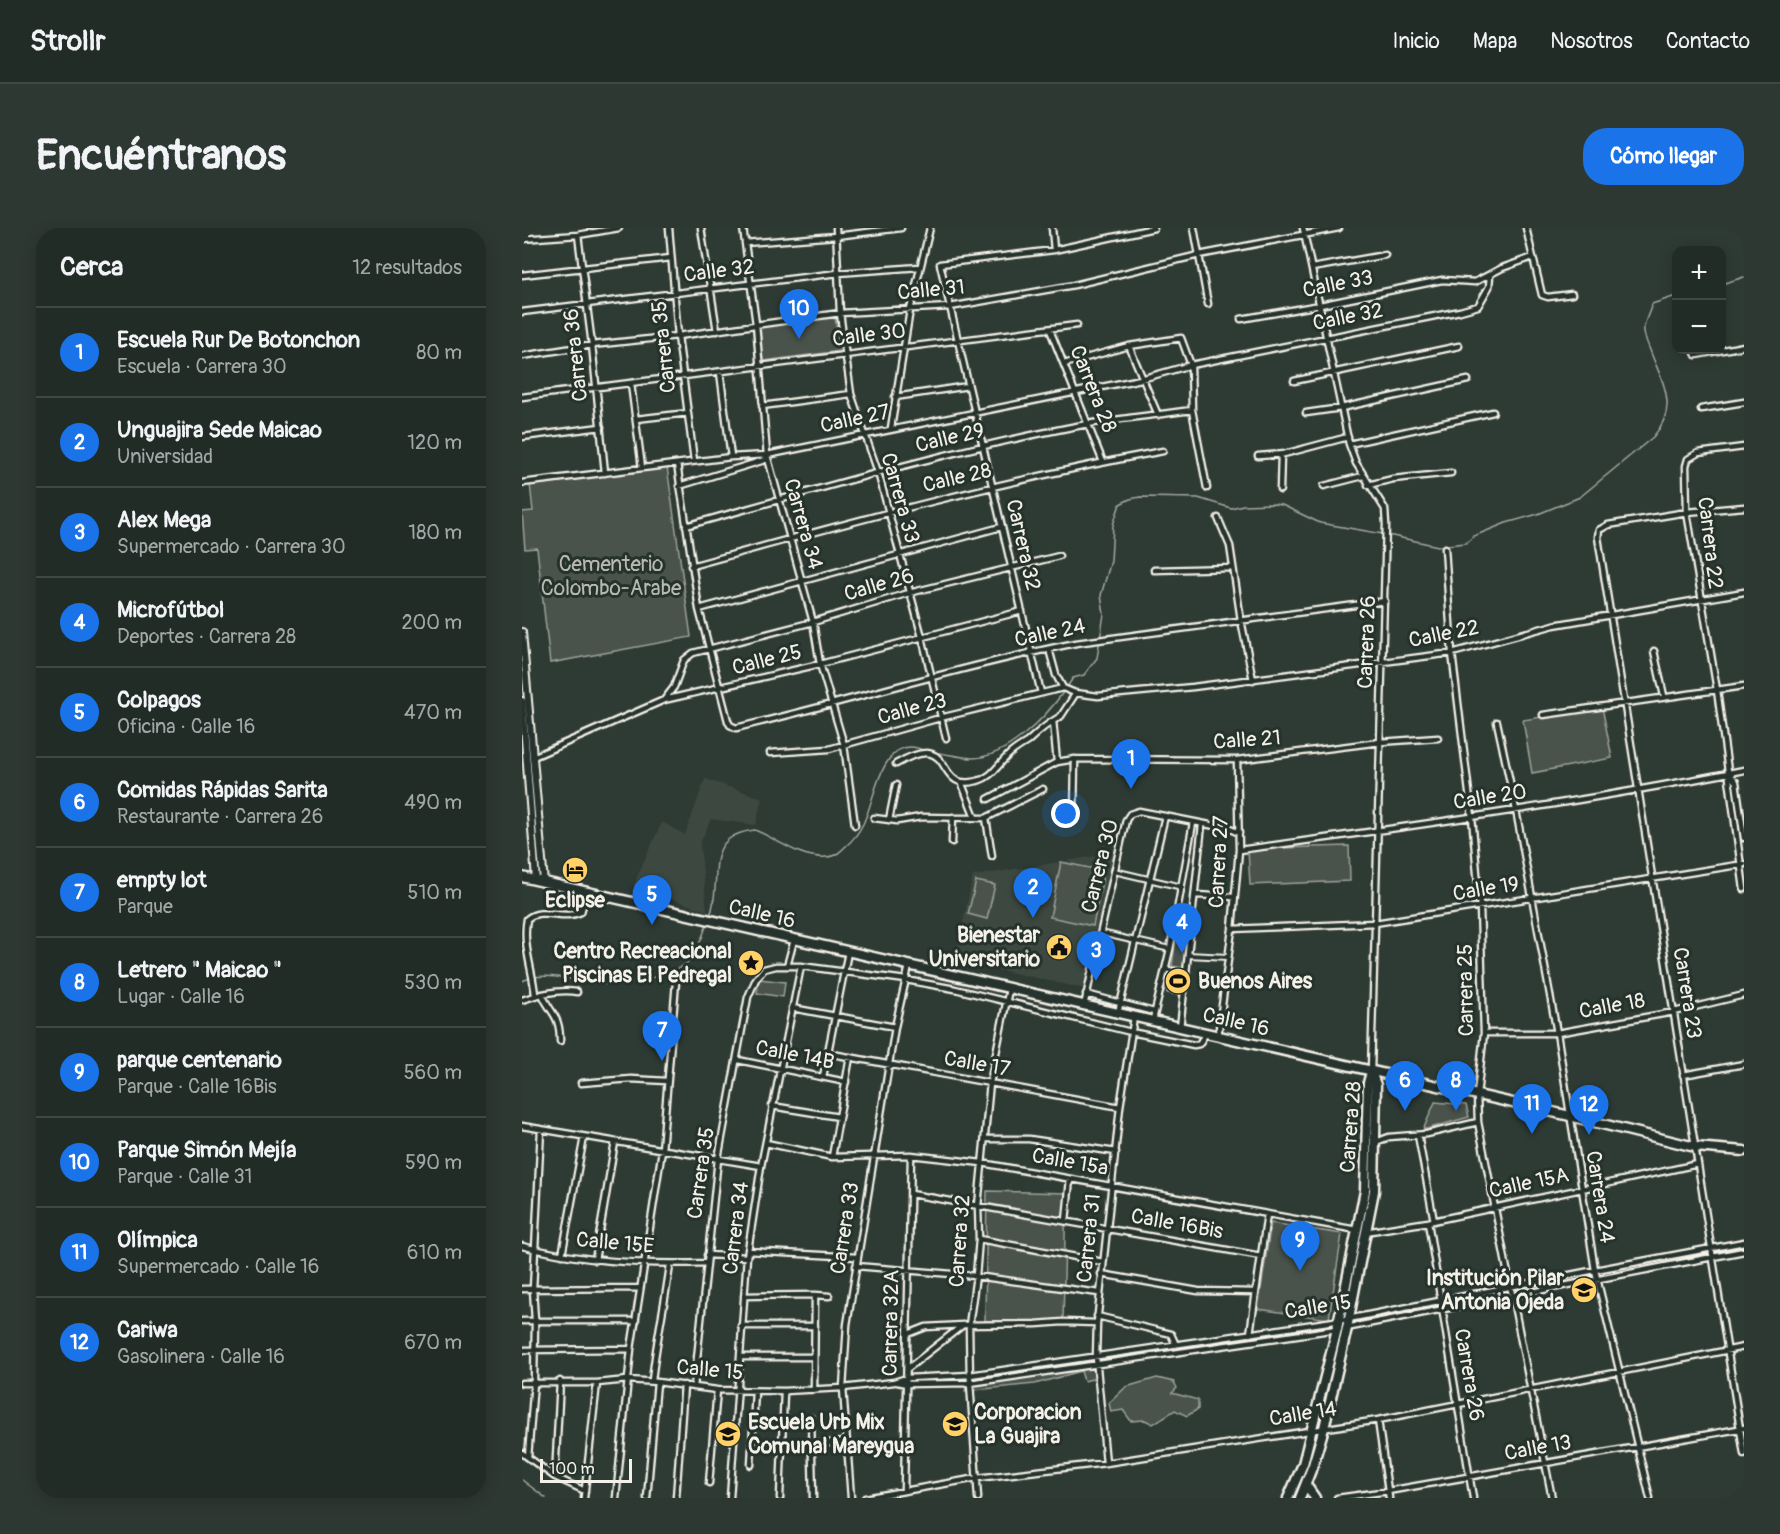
<!DOCTYPE html>
<html lang="es">
<head>
<meta charset="utf-8">
<style>
	body { margin:0; font-family:Pangolin,sans-serif; background:#2e3833; color:#f1f3f6 }
	.controls { position:absolute; right:18px; top:18px; display:grid; overflow:hidden; border-radius:12px; box-shadow:0 3px 15px #0003 }
	.controls button { width:54px; height:54px; display:grid; place-items:center; padding:0; border:0; border-bottom:2px solid #3f4844; background:#222c27; color:#f1f3f6; font:30px sans-serif }
	.scale { position:absolute; left:18px; bottom:15px; width:92px; box-sizing:border-box; padding-left:6px; border:3px solid #f4f1e8; border-top:0; font-size:16px; line-height:21px; white-space:nowrap; color:#f4f1e8; -webkit-text-stroke:4px #26332d; paint-order:stroke }
	.you { position:absolute; left:544px; top:586px; width:21px; height:21px; margin:-15px; border:4px solid #fff; border-radius:50%; background:#1a73e8; box-shadow:0 0 0 9px #1a73e833 }
	.badge { display:grid; place-items:center; width:39px; height:39px; border-radius:50%; background:#1a73e8; color:#fff; font-size:20px; font-weight:700 }
	.pin { position:absolute; translate:-50% -50px; filter:drop-shadow(0 2px 3px #0008) }
	.pin::after { content:''; position:absolute; top:32px; width:21px; height:18px; background:inherit; clip-path:polygon(0 0,100% 0,50% 100%) }
	.list { margin:0; padding:0; list-style:none }
	h2 { display:flex; justify-content:space-between; align-items:center; height:78px; margin:0; padding:0 24px; font-size:26px }
	h2 small { font-size:20px; font-weight:400; color:#a2a7a7 }
	.list li { display:grid; grid-template-columns:39px 1fr auto; gap:18px; align-items:center; box-sizing:border-box; height:90px; padding:0 24px; border-top:2px solid #3f4844 }
	.list b { display:block; font-size:22px; white-space:nowrap }
	.list p { margin:0; font-size:20px; white-space:nowrap; color:#a2a7a7 }
	.list em { font-size:20px; font-style:normal; color:#a2a7a7 }
	.map { position:relative; flex:none; width:1222px; height:1270px; overflow:hidden; border-radius:24px }
	header { display:flex; align-items:center; gap:36px; box-sizing:border-box; height:84px; padding:0 30px; background:#222c27; border-bottom:2px solid #3f4844 }
	header strong { font-size:28px }
	nav { display:flex; gap:33px; margin-inline-start:auto; font-size:21px }
	.intro { display:flex; align-items:center; justify-content:space-between; box-sizing:border-box; height:144px; padding:0 36px }
	h1 { margin:0; font-size:42px }
	.button { padding:15px 27px; border-radius:24px; background:#1a73e8; color:#fff; font-size:21px; font-weight:700 }
	main { display:flex; gap:36px; padding:0 36px }
	aside { flex:1; background:#222c27; border-radius:24px; box-shadow:0 3px 15px #0003 }
	.map>svg:first-child { display:block }
	.built { fill:#3c4841 }
	.green { fill:#48524c; stroke:#9ea29a; stroke-width:1.5 }
	.lines { fill:none; stroke-linecap:round; stroke-linejoin:round }
	.stream { stroke:#a4a8a0; stroke-width:1.5 }
	.pedestrian-casing { stroke:#f4f1e8; stroke-width:8 }
	.minor-casing { stroke:#f4f1e8; stroke-width:9 }
	.tertiary-casing { stroke:#f4f1e8; stroke-width:10 }
	.trunk-casing { stroke:#f4f1e8; stroke-width:13 }
	.pedestrian { stroke:#26332d; stroke-width:4 }
	.minor { stroke:#26332d; stroke-width:4.5 }
	.tertiary { stroke:#26332d; stroke-width:6 }
	.trunk { stroke:#26332d; stroke-width:8 }
	.labels { text-anchor:middle; dominant-baseline:central; stroke-width:6; stroke-linejoin:round; paint-order:stroke }
	.street-label { font-size:21px; fill:#f4f1e8; stroke:#26332d }
	.park-label { font-size:21px; fill:#b8b9b1; stroke:#26332d }
	.poi-label { font-size:21px; font-weight:bold; fill:#f4f1e8; stroke:#26332d; text-anchor:end }
</style>
</head>
<body>
<header>
<strong>Strollr</strong>
<nav><a>Inicio</a><a>Mapa</a><a>Nosotros</a><a>Contacto</a></nav>
</header>
<div class="intro"><h1>Encuéntranos</h1><a class="button">Cómo llegar</a></div>
<main>
<aside>
<h2>Cerca<small>12 resultados</small></h2>
<ul class="list">
<li><span class="badge">1</span><div><b>Escuela Rur De Botonchon</b><p>Escuela · Carrera 30</p></div><em>80 m</em></li>
<li><span class="badge">2</span><div><b>Unguajira Sede Maicao</b><p>Universidad</p></div><em>120 m</em></li>
<li><span class="badge">3</span><div><b>Alex Mega</b><p>Supermercado · Carrera 30</p></div><em>180 m</em></li>
<li><span class="badge">4</span><div><b>Microfútbol</b><p>Deportes · Carrera 28</p></div><em>200 m</em></li>
<li><span class="badge">5</span><div><b>Colpagos</b><p>Oficina · Calle 16</p></div><em>470 m</em></li>
<li><span class="badge">6</span><div><b>Comidas Rápidas Sarita</b><p>Restaurante · Carrera 26</p></div><em>490 m</em></li>
<li><span class="badge">7</span><div><b>empty lot</b><p>Parque</p></div><em>510 m</em></li>
<li><span class="badge">8</span><div><b>Letrero &quot; Maicao &quot;</b><p>Lugar · Calle 16</p></div><em>530 m</em></li>
<li><span class="badge">9</span><div><b>parque centenario</b><p>Parque · Calle 16Bis</p></div><em>560 m</em></li>
<li><span class="badge">10</span><div><b>Parque Simón Mejía</b><p>Parque · Calle 31</p></div><em>590 m</em></li>
<li><span class="badge">11</span><div><b>Olímpica</b><p>Supermercado · Calle 16</p></div><em>610 m</em></li>
<li><span class="badge">12</span><div><b>Cariwa</b><p>Gasolinera · Calle 16</p></div><em>670 m</em></li>
</ul>
</aside>
<div class="map">
<svg width="1222" height="1270" viewBox="0 0 1222 1270">
	<rect width="100%" height="100%" fill="#2e3b34"/>
	<filter id="ink" filterUnits="userSpaceOnUse"><feTurbulence type="fractalNoise" baseFrequency=".0167" numOctaves="2"/><feDisplacementMap in="SourceGraphic" scale="12" xChannelSelector="R" yChannelSelector="G"/><feConvolveMatrix kernelMatrix="1 2 1 2 8 2 1 2 1" color-interpolation-filters="sRGB"/></filter>
	<g filter="url(#ink)">
		<!-- built -->
		<path class="built" d="M183,551l57,19 -6,27 -45,-6 -11,24 7,68 -74,-25 29,-64 23,13z
			M593,625l-29,136 -131,-29 18,-84z"/>
		<!-- green -->
		<path class="green" d="M313,89l5,34 -77,10 -5,-34z
			M145,239l24,170 -141,26 -13,-115 -12,1 -3,-37 11,-1 -3,-27z
			M1080,479l10,51 -80,15 -9,-53z
			M827,618l1,35 -100,4 -2,-36z
			M539,634l43,9 -11,55 -43,-9z
			M454,653l19,4 -8,34 -19,-5z
			M658,681h11l-7,87 -17,-3 5,-26 11,1 -11,-2z
			M237,751l26,3 -2,15 -26,-4z
			M913,874l31,3 3,12 -46,13z
			M465,963l79,2 -3,130 -78,-2z
			M749,995l71,11 -13,85 -71,-10z
			M572,1132l4,4 2,13 -16,4 -3,-10 -46,13 -70,7 3,-12 104,-18z
			M635,1150l17,4 3,6 -5,5 26,7v9l-11,7 -12,-6 -22,14 -8,-4 -14,1 -8,-11 -12,2 -2,-9 17,-16z"/>
		<g class="lines">
			<!-- stream -->
			<path class="stream" d="M1200,56l22,-7
				M866,307l50,11 28,-3 8,-7 32,-13 32,-9 42,-17 73,-60c27,-31 9,-54 -3,-87 -3,-7 -7,-16 -6,-23 1,-7 6,-16 8,-23l24,-8
				M545,459l6,-9 11,-3 13,-17 7,-44 -3,-19 10,-34 2,-36 7,-21 10,-5 10,-2 58,1 33,10 12,-3 29,-1 10,1 38,18 63,11
				M408,524c14,1 28,5 42,6 35,0 74,-41 92,-67
				M188,688c14,-37 -10,-80 45,-86 24,10 45,29 72,27 8,0 14,-6 19,-11 7,-6 13,-14 17,-22 13,-26 19,-94 62,-73
				M12,749c25,-3 46,5 70,7 20,1 71,-8 85,-23 9,-10 14,-25 18,-38
				M0,753l8,-3
				M0,1252l24,18"/>
			<defs>
				<path id="pedestrian" d="M592,643l68,16
					M579,705l69,16
					M666,727l40,2
					M643,741l21,5"/>
				<path id="minor" d="M147,0l9,108 16,125
					M179,0l16,103
					M221,0l13,96 11,131 46,167 7,42 24,81 11,80
					M314,0l4,85 11,81 27,78 44,165 24,101
					M530,0l2,22
					M672,0l14,76
					M781,0l46,216 7,19 29,46 1,16 -15,547
					M1004,0l16,67 6,2 24,-3
					M56,7l14,110 13,128
					M0,11l56,-4 41,-7
					M223,15l91,-7 65,-8
					M790,40l73,-13
					M0,47l149,-17
					M0,84l316,-39 81,-6
					M719,91l79,-14 122,-25 33,2 27,-14 31,-11
					M528,102l53,132
					M607,118l29,69
					M1172,122l2,5 48,-9
					M0,128l70,-11 86,-9 162,-23 110,-6 124,-22 125,-30 140,-27
					M542,136l65,-18 52,-8 10,27 1,45 15,78
					M198,144l11,85
					M772,153l165,-35
					M109,156l11,84
					M0,169l555,-72
					M373,169l73,-11
					M240,178l89,-12
					M1179,181l43,-7
					M784,185l35,-5 127,-28
					M114,191l52,-6
					M369,200l19,-118 20,-82
					M0,209l79,-10
					M827,216l144,-32
					M1222,219l-46,6 -10,6 -2,7 1,46 30,178 27,199
					M736,228l26,-2 64,-17
					M155,236l22,145 29,112 2,4 6,3c114,-27 226,-62 340,-85l309,-42
					M0,255l209,-26 36,-2 374,-76 50,-14 269,-54 18,-5 11,-19 1,-11
					M846,257l25,-6 58,-6
					M157,258l89,-27
					M802,258l39,-10
					M758,262l1,-36
					M1222,279l-57,5 -79,13 -9,5 -1,7 146,917
					M696,290l12,28 11,74 12,60
					M164,298c133,-37 266,-77 402,-102 34,-6 69,-9 104,-14
					M923,320l7,105 20,164 8,90 4,126 -7,62 1,27 74,376
					M169,338c156,-43 312,-86 472,-115
					M632,342l79,-2
					M177,381l302,-82
					M527,421l7,26 7,13
					M1132,423l10,45
					M541,460l12,5 23,3 95,-9 259,-34 102,-28 190,-33
					M519,465l-101,-429 114,-14 100,-22
					M142,472l10,-13 10,-27 9,-7 120,-31 96,-29 150,-37
					M1021,487l201,-29
					M975,494l19,88 41,223 38,237 55,228
					M248,525l59,-4 111,-31 123,-30
					M11,529l131,-57 156,-36 202,-53
					M535,534l-4,-41 8,-5 15,-23
					M374,536c62,-36 35,29 81,17 17,-4 22,-19 35,-29 5,-4 10,-7 15,-10 9,-8 16,-15 26,-21
					M1207,545l7,9 8,56
					M440,556l13,33
					M466,571l69,-37 18,-3 162,1 143,-18 58,-4
					M552,587l1,-56
					M352,590l23,3 24,-4 65,1 57,-29
					M464,590l6,38
					M367,592l7,-35
					M430,614l1,-25
					M717,622c169,-23 338,-47 505,-80
					M674,667l37,2
					M710,701l143,-6 369,-59
					M265,738l7,-26
					M20,766c9,21 18,20 18,47
					M564,766l68,18
					M13,767c-2,-25 -13,-50 -8,-76 15,-13 36,2 54,-7l6,-20
					M0,772c17,-6 37,-11 55,-8
					M562,778l42,-186 4,-6 9,-3 91,18 9,4
					M270,780l103,19
					M596,785l47,-197
					M631,792l17,-71 23,-126
					M658,800l22,-203
					M962,805h73l117,-21 70,-17
					M696,808l14,-107 7,-79 -2,-90
					M305,825l293,54
					M216,832l108,22
					M1161,847l61,-11
					M301,849l25,-125
					M59,855l50,-4 35,2
					M250,878l67,11
					M0,898l239,40
					M896,907l16,86
					M463,911h44l87,13
					M854,914l13,-5 38,-3 51,-12
					M244,915l66,14 79,-2 71,8 375,67
					M310,929l18,-100
					M389,966l350,62
					M544,993l4,-42
					M906,994l45,276
					M843,1004l63,-10 270,-58
					M457,1011l124,23
					M0,1018c60,16 122,19 184,17
					M226,1023l109,6
					M40,1027l22,-118
					M185,1027l40,2
					M73,1032l20,-118
					M334,1038l120,10 123,17
					M579,1046l97,17 58,1
					M0,1061l117,-1
					M222,1068l71,-1 14,1
					M575,1088l74,18 5,11
					M0,1093h114
					M219,1098h74
					M824,1100l398,-77
					M386,1106l18,-7 37,-2
					M728,1106l17,-120
					M0,1122l109,-1
					M218,1129h74
					M385,1141l56,-44 73,-1 27,-2 34,1
					M130,1153c4,-39 13,-77 18,-116
					M375,1154l10,2 63,-1 367,-54
					M0,1155h75l31,-3 29,2 60,8 67,1 59,-3 51,-6 13,-4 63,-3 378,-56 247,-49 149,-28
					M172,1159l24,-228 30,-162 8,-18 8,-10 12,-3h25l105,14 49,9 176,43 63,13 5,-1 7,-11
					M292,1162l1,-95
					M289,1190l2,80
					M856,1192l11,78
					M290,1216l34,-2
					M0,1225l33,24 30,14
					M6,1229l6,-75 1,-62 -2,-31 8,-160
					M584,1235l-10,-106 1,-34 23,-216 14,-90
					M229,1237l4,-74
					M33,1249l5,-96
					M187,1255l8,-93
					M382,1263l7,-336
					M0,1267l5,3
					M62,1270l13,-115
					M94,1270l15,-149 31,-199 14,-168
					M125,1270l10,-116
					M154,1270l8,-113
					M208,1270l17,-241 14,-91 40,-200
					M258,1270l4,-107
					M329,1270l-8,-110 4,-63 48,-298 14,-61
					M343,1270l112,-20 129,-15 272,-43 366,-73
					M456,1270l-8,-115 -1,-58 7,-49 3,-37 -1,-33 12,-123 19,-94
					M815,1270l51,-7 356,-63"/>
				<path id="tertiary" d="M0,404l22,251
					M0,473l14,179"/>
				<path id="trunk" d="M0,649l1048,239 125,31 49,4
					M784,1257l9,13
					M766,1270l15,-34 34,-135 20,-99 8,-39 3,-108 3,-11
					M778,1270l13,-33 11,-37 23,-100 27,-137 2,-106 -5,-13"/>
			</defs>
			<!-- pedestrian casing -->
			<use href="#pedestrian" class="pedestrian-casing"/>
			<!-- minor casing -->
			<use href="#minor" class="minor-casing"/>
			<!-- tertiary casing -->
			<use href="#tertiary" class="tertiary-casing"/>
			<!-- trunk casing -->
			<use href="#trunk" class="trunk-casing"/>
			<!-- pedestrian -->
			<use href="#pedestrian" class="pedestrian"/>
			<!-- minor -->
			<use href="#minor" class="minor"/>
			<!-- tertiary -->
			<use href="#tertiary" class="tertiary"/>
			<!-- trunk -->
			<use href="#trunk" class="trunk"/>
		</g>
	</g>
	<!-- icons -->
	<defs>
		<symbol id="hotel-disc" viewBox="-11 -11 22 22"><circle r="9.5" fill="#ffd166" stroke="#26332d"/><path d="M-6-4.5h1.5V1H6V5H4.5V3h-9V5H-6ZM-4 0a1.8 1.8 0 1 1 3.6 0ZM.5 0V-2.5h3Q6-2.5 6 0Z" fill="#111"/></symbol>
		<symbol id="civic-disc" viewBox="-11 -11 22 22"><circle r="9.5" fill="#ffd166" stroke="#26332d"/><path d="M-.6-6.5H3V-4.5H.6V-3L4-1V1h2V6H-6V1h2V-1L-.6-3ZM-1.2 2.5V6h2.4V2.5Z" fill="#111"/></symbol>
		<symbol id="sight-disc" viewBox="-11 -11 22 22"><circle r="9.5" fill="#ffd166" stroke="#26332d"/><path d="M0-6L1.8-2.2L6-1.7L2.9 1.2L3.7 5.4L0 3.3L-3.7 5.4L-2.9 1.2L-6-1.7L-1.8-2.2Z" fill="#111"/></symbol>
		<symbol id="stadium-disc" viewBox="-11 -11 22 22"><circle r="9.5" fill="#ffd166" stroke="#26332d"/><path d="M0-5a6.5 5 0 1 0 0 10a6.5 5 0 1 0 0-10ZM-3.5-1.8h7v3.6h-7Z" fill="#111"/></symbol>
		<symbol id="school-disc" viewBox="-11 -11 22 22"><circle r="9.5" fill="#ffd166" stroke="#26332d"/><path d="M0-5L7-2L0 1L-7-2ZM-4 1L0 2.5L4 1V4Q0 6-4 4Z" fill="#111"/></symbol>
	</defs>
	<g fill-rule="evenodd">
		<use href="#hotel-disc" x="38" y="627" width="30" height="30"/>
		<use href="#civic-disc" x="522" y="704" width="30" height="30"/>
		<use href="#sight-disc" x="214" y="720" width="30" height="30"/>
		<use href="#stadium-disc" x="641" y="738" width="30" height="30"/>
		<use href="#school-disc" x="1047" y="1047" width="30" height="30"/>
		<use href="#school-disc" x="418" y="1181" width="30" height="30"/>
		<use href="#school-disc" x="191" y="1191" width="30" height="30"/>
	</g>
	<g class="labels">
		<!-- street labels -->
		<g class="street-label">
			<text transform="translate(197 43) rotate(-7)">Calle 32</text>
			<text transform="translate(816 56) rotate(-11)">Calle 33</text>
			<text transform="translate(409 62) rotate(-5)">Calle 31</text>
			<text transform="translate(826 89) rotate(-11)">Calle 32</text>
			<text transform="translate(347 107) rotate(-7)">Calle 30</text>
			<text transform="translate(142 119) rotate(-96)">Carrera 35</text>
			<text transform="translate(54 127) rotate(-96)">Carrera 36</text>
			<text transform="translate(571 161) rotate(68)">Carrera 28</text>
			<text transform="translate(333 191) rotate(-12)">Calle 27</text>
			<text transform="translate(428 210) rotate(-13)">Calle 29</text>
			<text transform="translate(435 250) rotate(-13)">Calle 28</text>
			<text transform="translate(378 270) rotate(74)">Carrera 33</text>
			<text transform="translate(281 296) rotate(74)">Carrera 34</text>
			<text transform="translate(1188 315) rotate(83)">Carrera 22</text>
			<text transform="translate(501 317) rotate(77)">Carrera 32</text>
			<text transform="translate(357 357) rotate(-16)">Calle 26</text>
			<text transform="translate(528 405) rotate(-12)">Calle 24</text>
			<text transform="translate(922 406) rotate(-11)">Calle 22</text>
			<text transform="translate(845 414) rotate(-88)">Carrera 26</text>
			<text transform="translate(245 432) rotate(-14)">Calle 25</text>
			<text transform="translate(390 481) rotate(-15)">Calle 23</text>
			<text transform="translate(725 512) rotate(-4)">Calle 21</text>
			<text transform="translate(968 569) rotate(-9)">Calle 20</text>
			<text transform="translate(697 634) rotate(-87)">Carrera 27</text>
			<text transform="translate(578 638) rotate(-76)">Carrera 30</text>
			<text transform="translate(964 661) rotate(-9)">Calle 19</text>
			<text transform="translate(240 686) rotate(13)">Calle 16</text>
			<text transform="translate(944 762) rotate(-91)">Carrera 25</text>
			<text transform="translate(1165 765) rotate(81)">Carrera 23</text>
			<text transform="translate(1090 778) rotate(-10)">Calle 18</text>
			<text transform="translate(714 794) rotate(13)">Calle 16</text>
			<text transform="translate(273 827) rotate(11)">Calle 14B</text>
			<text transform="translate(455 836) rotate(10)">Calle 17</text>
			<text transform="translate(829 899) rotate(-86)">Carrera 28</text>
			<text transform="translate(548 934) rotate(10)">Calle 15a</text>
			<text transform="translate(179 945) rotate(-82)">Carrera 35</text>
			<text transform="translate(1007 955) rotate(-12)">Calle 15A</text>
			<text transform="translate(1078 969) rotate(81)">Carrera 24</text>
			<text transform="translate(655 996) rotate(10)">Calle 16Bis</text>
			<text transform="translate(214 1000) rotate(-83)">Carrera 34</text>
			<text transform="translate(323 1000) rotate(-81)">Carrera 33</text>
			<text transform="translate(567 1010) rotate(-84)">Carrera 31</text>
			<text transform="translate(438 1013) rotate(-86)">Carrera 32</text>
			<text transform="translate(93 1015) rotate(5)">Calle 15E</text>
			<text transform="translate(796 1079) rotate(-9)">Calle 15</text>
			<text transform="translate(369 1095) rotate(-89)">Carrera 32A</text>
			<text transform="translate(188 1142) rotate(5)">Calle 15</text>
			<text transform="translate(947 1147) rotate(80)">Carrera 26</text>
			<text transform="translate(781 1186) rotate(-9)">Calle 14</text>
			<text transform="translate(1016 1220) rotate(-10)">Calle 13</text>
		</g>
		<!-- park labels -->
		<g class="park-label">
			<text x="89" y="336">Cementerio<tspan x="89" dy="24">Colombo-Arabe</tspan></text>
		</g>
		<!-- poi labels -->
		<g class="poi-label">
			<text x="53" y="672" text-anchor="middle">Eclipse</text>
			<text x="518" y="707">Bienestar<tspan x="518" dy="24">Universitario</tspan></text>
			<text x="210" y="723">Centro Recreacional<tspan x="210" dy="24">Piscinas El Pedregal</tspan></text>
			<text x="676" y="753" text-anchor="start">Buenos Aires</text>
			<text x="1042" y="1050">Institución Pilar<tspan x="1042" dy="24">Antonia Ojeda</tspan></text>
			<text x="452" y="1184" text-anchor="start">Corporacion<tspan x="452" dy="24">La Guajira</tspan></text>
			<text x="226" y="1194" text-anchor="start">Escuela Urb Mix<tspan x="226" dy="24">Comunal Mareygua</tspan></text>
		</g>
	</g>
</svg>
<div class="controls">
<button>+</button>
<button>−</button>
</div>
<div class="scale">100 m</div>
<div class="you"></div>
<div class="pin badge" style="left:609px;top:561px">1</div>
<div class="pin badge" style="left:511px;top:690px">2</div>
<div class="pin badge" style="left:574px;top:753px">3</div>
<div class="pin badge" style="left:660px;top:725px">4</div>
<div class="pin badge" style="left:130px;top:697px">5</div>
<div class="pin badge" style="left:883px;top:883px">6</div>
<div class="pin badge" style="left:140px;top:833px">7</div>
<div class="pin badge" style="left:934px;top:883px">8</div>
<div class="pin badge" style="left:778px;top:1043px">9</div>
<div class="pin badge" style="left:277px;top:111px">10</div>
<div class="pin badge" style="left:1010px;top:906px">11</div>
<div class="pin badge" style="left:1067px;top:907px">12</div>
</div>
</main>
</body>
</html>
